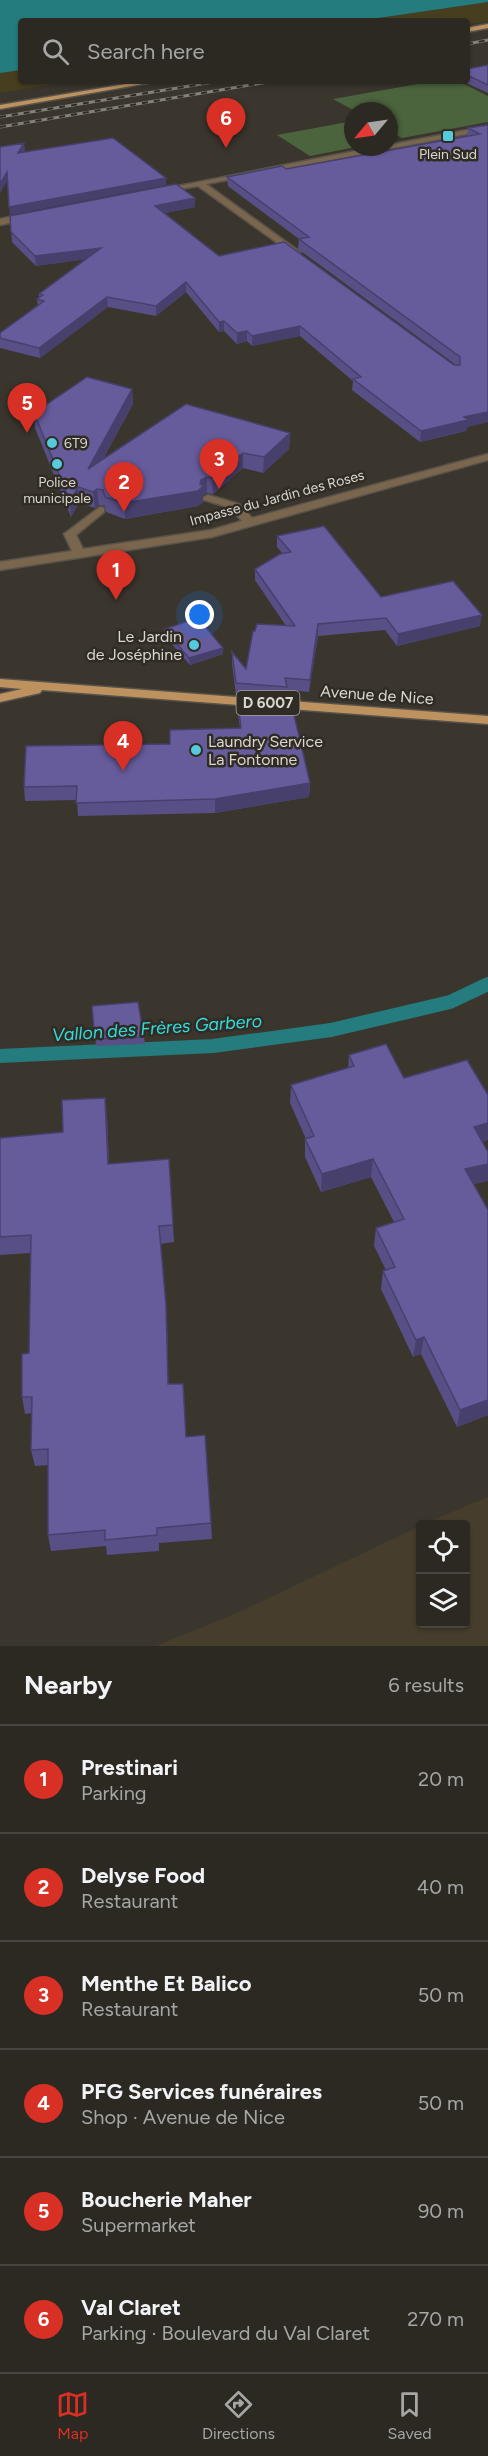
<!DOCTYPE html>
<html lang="en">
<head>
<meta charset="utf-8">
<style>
	body { margin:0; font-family:Figtree,sans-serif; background:#34302a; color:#f1f3f6 }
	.controls { position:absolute; right:18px; bottom:18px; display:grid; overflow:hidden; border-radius:6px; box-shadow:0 2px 4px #0004 }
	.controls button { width:54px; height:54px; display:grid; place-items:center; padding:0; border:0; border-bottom:2px solid #484440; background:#2c2822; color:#f1f3f6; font:30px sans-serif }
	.compass { position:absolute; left:344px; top:102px; width:54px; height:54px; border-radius:50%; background:#2c2822; box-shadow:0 2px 4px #0004; rotate:241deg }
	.you { position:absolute; left:200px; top:615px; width:21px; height:21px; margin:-15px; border:4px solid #fff; border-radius:50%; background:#1a73e8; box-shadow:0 0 0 9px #1a73e833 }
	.badge { display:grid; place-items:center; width:39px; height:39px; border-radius:50%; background:#d93025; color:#fff; font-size:20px; font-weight:700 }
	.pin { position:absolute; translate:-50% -50px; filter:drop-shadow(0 2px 3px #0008) }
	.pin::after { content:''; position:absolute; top:32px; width:21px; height:18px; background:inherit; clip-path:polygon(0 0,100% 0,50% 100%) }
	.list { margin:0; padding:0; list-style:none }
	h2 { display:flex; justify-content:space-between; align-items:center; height:78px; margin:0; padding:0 24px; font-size:26px }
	h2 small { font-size:20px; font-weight:400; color:#a6a6a5 }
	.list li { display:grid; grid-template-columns:39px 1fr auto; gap:18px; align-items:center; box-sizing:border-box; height:108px; padding:0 24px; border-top:2px solid #484440 }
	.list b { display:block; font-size:22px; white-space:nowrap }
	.list p { margin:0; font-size:20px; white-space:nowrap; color:#a6a6a5 }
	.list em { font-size:20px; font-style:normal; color:#a6a6a5 }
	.icon { flex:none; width:33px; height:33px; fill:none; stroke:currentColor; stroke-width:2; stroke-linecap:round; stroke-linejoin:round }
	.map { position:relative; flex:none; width:488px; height:1646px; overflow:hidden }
	.search { position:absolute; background:#2c2822; box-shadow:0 2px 4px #0004; left:18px; right:18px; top:18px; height:66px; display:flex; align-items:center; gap:15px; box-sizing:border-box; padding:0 21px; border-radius:6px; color:#a6a6a5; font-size:22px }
	.sheet { height:726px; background:#2c2822 }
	nav { display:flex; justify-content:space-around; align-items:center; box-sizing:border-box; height:84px; border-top:2px solid #484440; background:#2c2822; font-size:16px; color:#a6a6a5 }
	nav a { display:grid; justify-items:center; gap:3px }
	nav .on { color:#d93025 }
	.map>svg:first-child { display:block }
	.medical { fill:#463d2c }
	.green { fill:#4b643d }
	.sand { fill:#463e1e }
	.water { fill:#257c7e }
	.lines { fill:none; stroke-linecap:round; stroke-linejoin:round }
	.stream { stroke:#257c7e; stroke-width:14 }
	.street-casing { stroke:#57534c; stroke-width:3 }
	.primary-casing { stroke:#57534c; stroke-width:3 }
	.street { fill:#7a654d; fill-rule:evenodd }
	.primary { fill:#bd925f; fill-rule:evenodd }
	.rail-casing { stroke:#84817a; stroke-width:3 }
	.rail { stroke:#302c24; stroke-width:2; stroke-dasharray:6; stroke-linecap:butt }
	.wall { fill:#584f86 }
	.shaded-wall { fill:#47406d }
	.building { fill:#665c9c; stroke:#47406d; stroke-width:1.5 }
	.poi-dot { fill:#54cadc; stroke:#302c24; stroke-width:2 }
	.labels { text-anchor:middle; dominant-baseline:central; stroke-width:5; stroke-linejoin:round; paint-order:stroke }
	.far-poi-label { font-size:14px; fill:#dad7d2; stroke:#302c24 }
	.far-street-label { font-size:14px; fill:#dad7d2; stroke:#302c24 }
	.shield { fill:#302c24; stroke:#a7a49e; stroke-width:1.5 }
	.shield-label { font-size:15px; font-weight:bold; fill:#dad7d2 }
	.poi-label { font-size:16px; fill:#dad7d2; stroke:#302c24; text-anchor:end }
	.street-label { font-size:16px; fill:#dad7d2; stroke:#302c24 }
	.water-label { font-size:18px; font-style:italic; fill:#31dcdf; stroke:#302c24 }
</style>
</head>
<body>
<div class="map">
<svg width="488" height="1646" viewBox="0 0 488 1646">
	<rect width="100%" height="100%" fill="#3a362e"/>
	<!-- medical -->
	<path class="medical" d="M488,1497v149h-332l81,-33 183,-87v98h46v-100h-43z"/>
	<!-- green -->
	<path class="green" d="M435,81h23l30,15v26l-86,16 -13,-7v-20h-34l-22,-12z
		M353,121v26h3l-46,9 -33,-21z"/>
	<!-- sand -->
	<path class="sand" d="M488,2v19l-21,4v-4h-109z
		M21,70v11h53l-74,12v-20z"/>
	<!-- water -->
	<path class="water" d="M0,0h488v2l-130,19h-337v49l-21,3z"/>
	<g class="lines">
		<!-- stream -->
		<path class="stream" d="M0,1056l213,-10 118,-16 119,-28 38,-18"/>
		<defs>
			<path id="street" d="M488,126v4l-282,54 94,68v4l-3,1 -99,-71 -36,6 -4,-2 218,-43h13v-2z
				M29,213l4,3 -1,2 -32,7v-6z
				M488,454v6l-276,77 -212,33v-8l72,-11 -8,-17 36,-27 4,1v4l-28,23 7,14 128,-19 31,-9 -11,-13 -27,-8 -2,-2 6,-3 31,9 13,14z"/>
			<path id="primary" d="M488,24v4l-21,4v-4z
				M144,81h16l-160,28v-4z
				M0,679l488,37v8l-446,-34 -2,3 -40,9v-8l22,-5 -22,-2z"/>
		</defs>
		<!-- street casing -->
		<use href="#street" class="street-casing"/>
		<!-- primary casing -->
		<use href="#primary" class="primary-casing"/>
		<!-- street -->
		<use href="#street" class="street"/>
		<!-- primary -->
		<use href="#primary" class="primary"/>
		<defs>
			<path id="rail" d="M467,44l21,-4
				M0,117l214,-35
				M0,127l274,-46"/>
		</defs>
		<!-- rail casing -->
		<use href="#rail" class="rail-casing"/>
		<!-- rail -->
		<use href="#rail" class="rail"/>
	</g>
	<!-- wall -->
	<path class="wall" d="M488,65v28l-26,-12h5v-12z
		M488,125v297l-21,5 -1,4 -46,11 -68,-52 1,-9 -53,-45 -48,10 -5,-5 -10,3 -13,-13 -5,1 -33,-40 -30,24 -48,-9 -68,51 -40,-10v-15l38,-27 -1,-7 2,-1v-4l46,-35 -49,7 -24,-24 -2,-26 185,-18v9l-30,6 54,43 235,109h2l-158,-116 1,-10 -71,-53 -1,-9 59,-8 181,-33 1,-8z
		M132,389l1,15 -30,55 187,-26 -1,16 -26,24 -20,-5 -30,26 -6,-1 -4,2v7l-5,4 -73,13 -19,-7 -1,-6 -6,-1 -4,3 -16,-5 -8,14 -36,-89 -1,-15z
		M277,536l104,61 99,29 -83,20 -12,-16 -67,6 -9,56 -22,-2v7l23,86 -1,14 -94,16 -137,3 -1,-16 -52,1 -1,-14 146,-43 70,-16 -3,-21v-12h-1l-4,-31v-12l14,17 40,-43 -31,-46v-11l28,-15 -6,-7z
		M164,629l59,25 -33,11 -26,-30z
		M92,1006l52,31 1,7 -49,2z
		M349,1055l55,23 84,62 -6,2 6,10v29l-14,3 14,26v205l-31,12 -36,-73 -8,3 -32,-68 2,-18 3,-1 -12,-24 2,-18 18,-6 -23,-45 -50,15 -16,-35v-18h1l-16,-36 1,-18 57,-17z
		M107,1116l2,48 60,-5 5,83 -13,2 6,78 1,62 18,53 25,86 1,16 -53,4v8l-52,4 -1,-9 -55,5 -3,-16v-70l-13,1 -4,-16 1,-37 -7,1 -3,-17 7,-44 2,-100 -31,2v-117l63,-6z"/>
	<!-- shaded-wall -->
	<path class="shaded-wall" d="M24,143l1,7 -6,10 -1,-7z
		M7,172l1,8 -8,13v-9z
		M166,178v7l-156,30 -1,-8z
		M195,198v9l-39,8 -1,-9z
		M101,248l1,9 -66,9 -1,-10z
		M186,282v10l-30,24v-10z
		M107,297l1,10 -68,51 -1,-10z
		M224,321v10l-5,1v-10z
		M300,326v10l-48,10v-10z
		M247,331v10l-10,3v-11z
		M132,389l1,15 -44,80 -1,-15z
		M488,412v10l-21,5 -1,4 -46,11 1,-11 43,-14z
		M290,433l-1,16 -26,24 1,-16z
		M243,453v15l-30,26 -1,-16z
		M207,477v16l-4,2v7l-5,4 -73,13 -1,-16 77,-23z
		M78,487l1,16 -8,14 -1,-16z
		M97,489l2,16 -4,3 -2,-16z
		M482,615l-2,11 -83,20 1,-12z
		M318,624v12l-9,56 1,-12z
		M223,648v6l-33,11 -1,-7z
		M310,783l-1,14 -94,16v-14z
		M105,1098l2,18 3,66 -2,-18z
		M488,1123v17l-18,5 4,-18z
		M373,1159l-2,18 -50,15 1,-18z
		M488,1164v17l-26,6 3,-18z
		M166,1305l1,17 2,79 -1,-17z
		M424,1337l-3,17 -8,3 3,-17z
		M488,1400v15l-31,12 3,-17z"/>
	<!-- building -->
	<path class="building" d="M488,65v20l-21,-10v-6z
		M488,125v287l-24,5 4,3 -47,11 -68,-52 8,-2 -61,-51 -48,10 -5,-5 -10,2 -13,-12 -5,1 -33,-40 -30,24 -49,-9 -68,51 -39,-10v-5l44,-32 -7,-2 6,-4 -4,-1 62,-46 -66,8 -24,-24 -1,-16 166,-32 19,14 -40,8 64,50 65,-14 170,123h6v-8l-161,-118 10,-2 -82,-60 55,-11 4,3 194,-35 -12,-6z
		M113,138l53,40 -157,29 -2,-35 -7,12v-37l24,-4 -6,10z
		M87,377l45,12 -44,80 98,-65 104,29 -26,24 -21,-4 -31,25 -5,-1 -6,3 -1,4 3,2 -5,5 -74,12 -19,-6 -2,-7 -6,-1 -4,3 -15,-5 -8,14 -36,-88z
		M324,526l57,71 72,-16 29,34 -84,19 -12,-16 -68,6 -8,56 -25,-2 2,9 -51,-4 -4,-31 14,17 7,-38h2l2,-7 38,2 -40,-57 25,-15 11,-2 -14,-16z
		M198,618l25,30 -34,10 -25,-29z
		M237,694l53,4 20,85 -95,16 -139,4 1,-17 -53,1 2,-41 144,-2v-14l71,-2z
		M138,1002l6,35 -49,2 -3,-33z
		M386,1044l18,34 63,-18 21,35v28l-14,4 14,25v12l-23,5 23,41v190l-28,10 -36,-73 -8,3 -33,-69 12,-4 -19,-39 28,-9 -31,-60 -51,15 -17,-35 9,-3 -23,-51 63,-19 -5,-11z
		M105,1098l3,66 61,-5 4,66 -14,1 7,79 2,79h15l3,53 19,-2 6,88 -54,5v7l-52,5v-10l-57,5v-86l-17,1 1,-53h-10v-43l7,-1 2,-118 -31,2v-99l63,-6 -1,-32z"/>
	<!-- markers -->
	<g class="poi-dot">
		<rect x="442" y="130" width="12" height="12" rx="3"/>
		<circle cx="52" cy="443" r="6"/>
		<circle cx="57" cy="464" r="6"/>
		<circle cx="194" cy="645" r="6"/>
		<circle cx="196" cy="750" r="6"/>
	</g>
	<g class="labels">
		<!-- far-poi labels -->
		<g class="far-poi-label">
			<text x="448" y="154">Plein Sud</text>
			<text x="64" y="443" text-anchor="start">6T9</text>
			<text x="57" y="482">Police<tspan x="57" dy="16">municipale</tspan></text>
		</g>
		<!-- far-street labels -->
		<g class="far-street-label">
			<text transform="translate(277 498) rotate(-15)">Impasse du Jardin des Roses</text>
		</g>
		<!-- shield labels -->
		<rect class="shield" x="236.5" y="691" width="63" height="24" rx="4.5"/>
		<g class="shield-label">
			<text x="268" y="703">D 6007</text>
		</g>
		<!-- poi labels -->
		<g class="poi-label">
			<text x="182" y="636">Le Jardin<tspan x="182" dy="18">de Joséphine</tspan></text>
			<text x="208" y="741" text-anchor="start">Laundry Service<tspan x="208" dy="18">La Fontonne</tspan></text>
		</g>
		<!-- street labels -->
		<g class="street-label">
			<text transform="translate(377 695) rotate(4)">Avenue de Nice</text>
		</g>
		<!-- water labels -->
		<g class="water-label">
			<text transform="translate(157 1028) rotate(-4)">Vallon des Frères Garbero</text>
		</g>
	</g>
</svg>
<div class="controls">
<button><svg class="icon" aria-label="locate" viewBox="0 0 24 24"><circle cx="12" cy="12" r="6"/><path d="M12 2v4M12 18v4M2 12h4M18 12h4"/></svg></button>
<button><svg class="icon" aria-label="layers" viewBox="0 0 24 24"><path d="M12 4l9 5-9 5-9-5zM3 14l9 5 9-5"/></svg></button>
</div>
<svg class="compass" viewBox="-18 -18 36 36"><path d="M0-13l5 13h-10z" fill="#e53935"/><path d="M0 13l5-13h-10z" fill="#a6a6a5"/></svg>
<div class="you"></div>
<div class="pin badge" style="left:116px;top:600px">1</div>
<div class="pin badge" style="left:124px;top:512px">2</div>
<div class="pin badge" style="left:219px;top:489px">3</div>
<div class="pin badge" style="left:123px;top:771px">4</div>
<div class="pin badge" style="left:27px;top:433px">5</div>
<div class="pin badge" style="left:226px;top:148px">6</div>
<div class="search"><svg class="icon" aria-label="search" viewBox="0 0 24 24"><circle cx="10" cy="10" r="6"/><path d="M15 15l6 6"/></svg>Search here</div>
</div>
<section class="sheet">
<h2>Nearby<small>6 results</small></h2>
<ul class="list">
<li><span class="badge">1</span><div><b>Prestinari</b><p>Parking</p></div><em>20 m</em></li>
<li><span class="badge">2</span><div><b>Delyse Food</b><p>Restaurant</p></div><em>40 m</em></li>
<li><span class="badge">3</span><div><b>Menthe Et Balico</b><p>Restaurant</p></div><em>50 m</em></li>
<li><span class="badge">4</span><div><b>PFG Services funéraires</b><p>Shop · Avenue de Nice</p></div><em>50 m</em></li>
<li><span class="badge">5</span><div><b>Boucherie Maher</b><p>Supermarket</p></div><em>90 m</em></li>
<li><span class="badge">6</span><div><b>Val Claret</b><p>Parking · Boulevard du Val Claret</p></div><em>270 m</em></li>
</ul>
</section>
<nav>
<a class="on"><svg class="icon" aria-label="map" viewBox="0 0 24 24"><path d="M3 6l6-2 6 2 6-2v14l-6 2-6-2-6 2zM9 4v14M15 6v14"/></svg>Map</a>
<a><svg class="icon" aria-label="directions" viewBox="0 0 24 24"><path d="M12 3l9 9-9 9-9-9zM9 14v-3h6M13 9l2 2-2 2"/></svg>Directions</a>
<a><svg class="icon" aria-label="saved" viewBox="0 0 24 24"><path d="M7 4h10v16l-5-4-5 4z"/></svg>Saved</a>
</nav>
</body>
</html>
